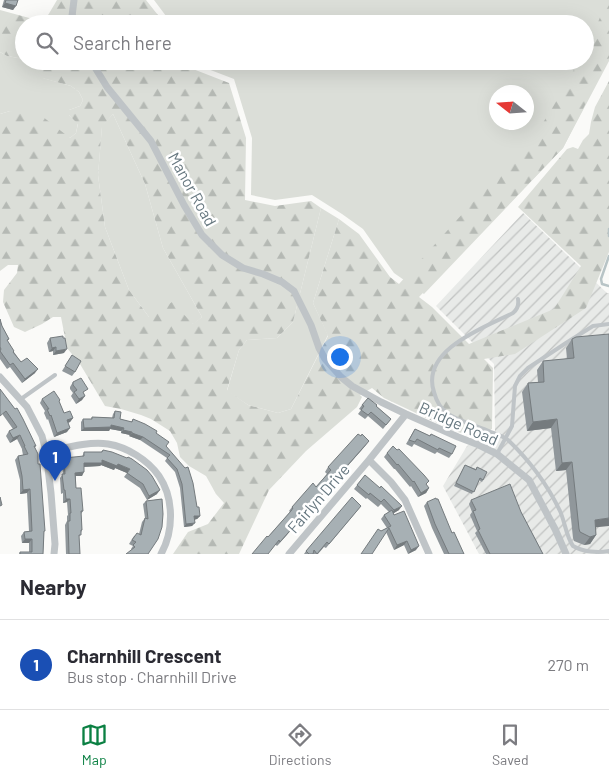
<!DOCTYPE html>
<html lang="en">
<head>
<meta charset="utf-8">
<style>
	body { margin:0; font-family:Barlow,sans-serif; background:#f2f2f3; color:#2b2b33 }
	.compass { position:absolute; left:489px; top:85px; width:45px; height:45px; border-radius:50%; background:#fff; box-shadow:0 5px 20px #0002; rotate:287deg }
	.you { position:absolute; left:339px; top:356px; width:18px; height:18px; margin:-12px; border:4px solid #fff; border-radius:50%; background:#1a73e8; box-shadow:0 0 0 8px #1a73e833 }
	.badge { display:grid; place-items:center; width:32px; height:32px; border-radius:50%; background:#0b8043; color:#fff; font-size:16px; font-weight:700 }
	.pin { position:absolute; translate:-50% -41px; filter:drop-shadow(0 1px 2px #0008) }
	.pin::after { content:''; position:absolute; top:26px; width:18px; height:15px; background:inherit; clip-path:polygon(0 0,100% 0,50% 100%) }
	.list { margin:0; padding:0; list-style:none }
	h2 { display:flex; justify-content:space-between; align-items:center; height:65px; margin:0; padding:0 20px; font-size:21px }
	h2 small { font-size:16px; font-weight:400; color:#7c7c81 }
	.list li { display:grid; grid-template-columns:32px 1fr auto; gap:15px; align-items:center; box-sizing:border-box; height:90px; padding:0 20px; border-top:1px solid #e1e1e2 }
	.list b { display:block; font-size:19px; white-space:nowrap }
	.list p { margin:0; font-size:16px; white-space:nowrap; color:#7c7c81 }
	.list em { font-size:16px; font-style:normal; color:#7c7c81 }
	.icon { flex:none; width:28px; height:28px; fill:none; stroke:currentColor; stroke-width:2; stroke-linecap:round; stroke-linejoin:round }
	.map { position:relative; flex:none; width:609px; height:554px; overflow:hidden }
	.search { position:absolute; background:#fff; box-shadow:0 5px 20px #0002; left:15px; right:15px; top:15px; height:55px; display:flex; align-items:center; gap:12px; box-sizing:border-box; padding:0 18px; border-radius:28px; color:#7c7c81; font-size:19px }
	.sheet { height:155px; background:#fff }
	nav { display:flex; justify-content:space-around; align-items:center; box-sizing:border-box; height:70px; border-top:1px solid #e1e1e2; background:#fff; font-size:14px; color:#7c7c81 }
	nav a { display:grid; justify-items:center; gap:2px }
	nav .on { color:#0b8043 }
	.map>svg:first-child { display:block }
	.industrial { fill:url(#industrial-furrows) }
	.grass { fill:#dbded8; fill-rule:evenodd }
	.forest { fill:url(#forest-firs); fill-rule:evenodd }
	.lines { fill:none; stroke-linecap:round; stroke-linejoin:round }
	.stream { stroke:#b8c4c6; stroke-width:2.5 }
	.service { stroke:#bfc4c7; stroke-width:4 }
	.minor { stroke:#bfc4c7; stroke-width:7 }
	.wall { fill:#90979b }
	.shaded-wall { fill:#757b7e }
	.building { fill:#a7b0b4; stroke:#757b7e }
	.labels { text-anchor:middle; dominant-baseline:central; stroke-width:5; stroke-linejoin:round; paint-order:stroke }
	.street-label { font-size:16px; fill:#677880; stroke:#fff }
</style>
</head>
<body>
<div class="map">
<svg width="609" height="554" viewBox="0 0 609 554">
	<defs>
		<pattern id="industrial-furrows" width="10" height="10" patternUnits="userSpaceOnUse" patternTransform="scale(1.25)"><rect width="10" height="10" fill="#e8eae8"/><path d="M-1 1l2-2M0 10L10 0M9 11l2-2" fill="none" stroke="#c0c2c1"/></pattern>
		<pattern id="forest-firs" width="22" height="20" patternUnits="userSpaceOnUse" patternTransform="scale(1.25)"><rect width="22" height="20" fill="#dbded8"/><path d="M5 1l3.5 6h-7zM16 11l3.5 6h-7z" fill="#b5b9b4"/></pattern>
	</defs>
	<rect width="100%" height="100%" fill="#fafaf8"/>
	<!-- industrial -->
	<path class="industrial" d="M523,213l84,80h2v261h-130l-36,-68 24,-40 28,-15 -1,-67 -58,-58z"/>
	<!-- grass -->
	<path class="grass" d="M154,0h455v61l-46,87 -139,146 -30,-21 -31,-44 -21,-15 -30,-19 -37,5 -24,-5 1,-57 -18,-59 -47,-18h398v-37h-413zM496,92h30v30h-30z
		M0,52l7,4 17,3v2h9l10,17 28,8 8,6 4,8 -3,6 -11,4v5l9,8 -2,10 -6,5 -60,-27 -10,3z
		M113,114l32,70 18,64 39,69 -8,7 -45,-7 -20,-27 -24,-63 -7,-52 4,-49z
		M321,208l18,11 -26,84 15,32 -37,74 -13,4 -30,-8 -21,-14 12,-41 8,-10 30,-2 16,-16z"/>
	<!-- forest -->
	<path class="forest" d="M57,0h89l19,24h-141v35l-17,-3 -7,-4v-42l44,12z
		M607,0h2v58l-46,90 -144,149 13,10 37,37 85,-35 27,-43 -63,-59 49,-58 6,-2 5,2 5,-9 6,-6 2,-12 4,-15 14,-26v171l-23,56 -71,46 -31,5 9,9 -1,61 -15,8 -23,-6 -70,-33 -12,-10 -12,7 2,2 -5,10 -51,44 -37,39 -30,64h-66l15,-22 20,-8 16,-21 -8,-9 -10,-18 -17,-10 -9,-9 -3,-14 -7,-12 -19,-12 -10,-4 -20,-6 -16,-3 -25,-42 -13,-16 -6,-31h-8l-11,7 -17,8 -11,-5 -11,-25 1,-12 13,-17 1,-8h-10l-8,6v-157l10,-3 28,2 32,25 6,-5 2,-9 -9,-9v-5l11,-4 3,-6 -4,-8 -8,-6 -29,-8 -9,-17h131l29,8 36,14 17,55 -1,62 30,6 36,-5 10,7 -28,114 -16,16 -30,2 -8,10 -12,40 21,15 30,8 13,-4 37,-73 -15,-33 26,-84 20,15 31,43 9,7 141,-156 39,-67h6v-10l5,-9zM113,114l32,70 18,64 39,69 -9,7 -21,-22 -23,15 -20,-27 -24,-63 -7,-52 4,-48z"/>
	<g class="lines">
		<!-- stream -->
		<path class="stream" d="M609,229v7
			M609,256l-8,23 1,5 7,2"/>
		<!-- service -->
		<path class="service" d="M518,299c1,6 0,10 -5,14 -28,14 -93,37 -79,79 2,8 7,17 14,22 13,8 29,12 43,18 5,2 12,4 17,8 21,20 39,44 52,71 5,11 6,25 13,35 10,6 25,7 36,5
			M21,399l34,-24
			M497,454l15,-28 3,-40 5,-10 8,-8 38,-25 27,-17 16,-2"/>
		<!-- minor -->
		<path class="minor" d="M73,24l-1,-8 2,-16
			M91,61l16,26 44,54 33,64 18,30 20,20 21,13 20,6 19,8 12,9 17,34 8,23 6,11 16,18 11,9 29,16 25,12 52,23 21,8 18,9 32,26 26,49 11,25
			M0,377l27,30 15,29 4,16 5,41 4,51 -1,10
			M46,452c19,-4 43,-11 62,-8 19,3 40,16 51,32 15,22 15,55 2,78
			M369,460l22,22 14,18 24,54
			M289,554l80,-94 37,-46"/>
	</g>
	<!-- wall -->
	<path class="wall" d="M4,0h14l-5,10 -11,-3z
		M0,319l2,7 7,13 -2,2 7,11 7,10 14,11 -13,10 -12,-16 -3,2 -7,-10z
		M50,338l14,15 -11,2v-4l-4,1 -2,-9z
		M572,339l24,196 -6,9 -6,1 -10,-4 -1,-3 -7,-68 -10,1 -5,-43 -24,3 -5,-39 6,-9 10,-1 -1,-12 6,-9 24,-2 -1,-11z
		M72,355l3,17 -3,4 -10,-5z
		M73,382l11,12 -2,6 -6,4 -5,-8 2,-3 -3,-4v-2z
		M0,389l36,57 -1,1 9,86 -1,21h-24l1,-2h9v-9h-7l-1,-7 3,-4 5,-1 -2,-38 -7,1v-14l-5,-20 3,-4 5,-1 -1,-5v-1l-5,-10 -7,4 -4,-7 3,-5 4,-2 -10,-14z
		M42,399l17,3 5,11 9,5 -3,4 -2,1 -1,9 -13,5 -6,-18 -1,1 -3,-7 1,-2 -5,-8z
		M362,405l14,1 15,13 -8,10 -15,-13 -3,3 -7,-5 3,-4 -2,-1z
		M115,411l5,8 11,3 2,-3 23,14 10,13 31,61 3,9 -3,3 -3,1 -2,6 -8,1 -4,-39 -5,-16 -10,-11 2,-3 -27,-18 -11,-4 1,-1 -9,-2v-2l-11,-2 -1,2h-28v-9l2,-3h8l1,-2 20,1 1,-4z
		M415,429l15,7 1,-2 21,20 -3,4 -12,-6 -2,2 -21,-10 -2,3 -6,-3z
		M366,445l-89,101 -9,-9 22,-25 -1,-1 3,-4 24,-20 11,-13 -2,-2 3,-5z
		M103,450l54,44 -10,6 -7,-12 -16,-11 3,-4 -12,-5 -1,2 -13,-5 -1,1 -16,1 -2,9h-6v12l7,23 -2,3 1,16 -3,7 1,17h-14l-1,-29 2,-4v-5l1,-1 -1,-13 -4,1v-10l-2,1 -1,-16 3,-4 -1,-12 2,-4 18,-1 2,-5h17z
		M387,453l39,32 3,3 -3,5 -8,4 -7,-11 -1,1 -15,-18h-1l-10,-12z
		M465,465l11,4 7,11 -1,2 -3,-2 -7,14 -18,-8z
		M365,475l34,35 -6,3 23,37 -8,4 -4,-9 -10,5 -8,-18 -5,-1 6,-3 -6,-9 3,-4 5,-3 -8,-8 -3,3 -11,-9 -1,1 -12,-10z
		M162,499l-14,55 -16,-4 -1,-1 2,-3 -4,-2 5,-8 5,-2 3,-12 3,-4 -2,-14 3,-3z
		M471,500l50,12 22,42h-57l-11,-21 2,-2 -7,-16 2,-3 -3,-8z
		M427,502l25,31 12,21h-20l-12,-26 -8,-22z
		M361,506l-35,42 -2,-1 -6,7h-14l2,-3z"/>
	<!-- shaded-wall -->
	<path class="shaded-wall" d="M5,3l11,3 -3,4 -11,-3z
		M56,347l-3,4 -4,1 3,-4z
		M67,349l-3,4 -11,2 3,-4z
		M38,369l-3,4 -13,10 3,-4z
		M85,396l-3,4 -6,4 3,-5z
		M73,418l-3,4 -6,2 3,-4z
		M557,419l-6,9 -24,3 6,-9z
		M111,425l13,3 -3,3 -11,-2 -1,2h-28l3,-3z
		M70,428l-3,4 -13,5 3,-4z
		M123,430l9,2 -2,3 -9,-2z
		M132,433l11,4 -3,3 -11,-4z
		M20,435l-3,4 -7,4 3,-5z
		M369,441l-3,4 -89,101 3,-4z
		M102,460l16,4 12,5 -3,4 -12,-5 -1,2 -13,-5 -1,1 -19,1 3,-4z
		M572,462l-6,8 -10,1 6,-8z
		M84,472l-2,4h-9l2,-3z
		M429,488l-3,5 -8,4 3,-4z
		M30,489l-3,4 -7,1 3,-4z
		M160,490l-3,4 -10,6 2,-4z
		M66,499h4l-3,3 -4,1z
		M402,506l-3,4 -8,5 3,-5z
		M194,516h6l-3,3 -5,1z
		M609,518v8l-20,2 6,-8z
		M195,523l-3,3 -8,1 2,-3z
		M596,535l-6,9 -6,1 6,-8z
		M25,539h7l-3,4h-7z
		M407,541l-3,4 -10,5 3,-5z
		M419,546l-3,4 -8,4 3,-4z"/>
	<!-- building -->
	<path class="building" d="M6,0h12l-2,6 -11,-3z
		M0,319l2,7 7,13 -2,1 7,11 -1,1 8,10 6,-4 11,11 -13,10 -12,-16 -3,2 -10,-14 1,-2 -1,-2z
		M609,334v184l-14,2 1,15 -6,2 -10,-5 -1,-3 -7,-67 -10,1 -5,-44 -24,3 -5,-39 16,-1 -1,-21 31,-3 -2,-19 4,-2z
		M63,336v2h2l2,11 -11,2v-4l-4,1 -2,-10z
		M72,355l9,6 -6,11 -10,-6z
		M81,378l7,11 -5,3 2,4 -6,3 -5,-7 3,-2 -4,-5v-3z
		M0,389l15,20 2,-1 6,11 13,27h-2l4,8v10h2l5,67h-1l-1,23h-23v-2h12v-13h-7l-1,-7 8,-1 -2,-42 -7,1 -1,-14 -4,-20 10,-2 -4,-8h1l-5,-11 -7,3 -4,-7 8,-4 -11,-16 -6,5z
		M54,391l6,9 -1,1 5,12 6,-2 3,7 -6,2 3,8 -13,5 -6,-18 -1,1 -3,-7h2l-7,-10z
		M368,398l9,7 -1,1 15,13 -5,6 -15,-13 -3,3 -7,-5 3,-4 -2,-1z
		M115,411l6,1 -1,7 12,3 1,-3 12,5 12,7 -1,2 13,9 -3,4 19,22 3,-1 5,16 4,24h2l1,9h-6l1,7 -9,1 -4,-40 -5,-15 -10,-11 3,-3 -27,-18 -11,-4v-1l-9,-2 1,-2 -13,-3v2l-27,1 -1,-9h9v-2l22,1z
		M415,429l15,7 1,-2 25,12 -4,8 -13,-6 -1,2 -21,-11 -2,3 -6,-2z
		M358,434l3,2 1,-2 7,7 -89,101 -1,-2 -11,14h-16l15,-18 1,1 23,-26 2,-3 -1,-1 21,-24 3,4 15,-17 -3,-3z
		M393,446l4,4 2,-1 25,26 5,6 -3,3 3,4 -8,5 -7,-12 -1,1 -15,-18 -1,1 -10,-12z
		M103,450l9,2 15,6 1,-1 4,2 15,11 5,6 8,14 -11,6 -6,-12 -16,-11 3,-4 -12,-5 -1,2 -15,-6v3h-18v9l-9,1 1,15h5l2,23h-2l1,19h-1v5h-2l1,19h-11l-1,-33h2v-8h1l-1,-14h-4l-1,-9h-1l-2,-16h3l-1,-16 20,-2v-4h18z
		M465,465l11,5 1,-3 10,5 -4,8 -3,-2 -6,14 -18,-9z
		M365,475l15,13 1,-2 21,20 -8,4 -10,-11 -3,3 -11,-9 -1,2 -12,-10z
		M510,484l11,28 22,42h-53l-12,-24 2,-1 -7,-18 3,-1 -5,-10z
		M0,497l2,8 -2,1z
		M352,497l9,9 -32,38 -2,-2 -10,12 -3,-4 -1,4h-4l-3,-3z
		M436,498v1h2l14,34 2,-1 10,22h-15l-14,-30 -8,-22z
		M162,499l1,15 -1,13 -4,12 -10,15h-22l9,-7 -2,-2 3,-3 -4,-2 5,-7 4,2 4,-17 3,1 -2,-18z
		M392,510l2,5 10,-4 15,35 -8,4 -4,-9 -10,4 -8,-17 -17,26h-11l17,-25 3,2 10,-5 -7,-11z"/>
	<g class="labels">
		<!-- street labels -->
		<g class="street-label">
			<text transform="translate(193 189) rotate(61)">Manor Road</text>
			<text transform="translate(459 423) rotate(24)">Bridge Road</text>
			<text transform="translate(318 498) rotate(-49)">Fairlyn Drive</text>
		</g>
	</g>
</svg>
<svg class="compass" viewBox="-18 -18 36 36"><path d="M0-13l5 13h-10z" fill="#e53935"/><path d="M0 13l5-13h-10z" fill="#7c7c81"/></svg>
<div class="you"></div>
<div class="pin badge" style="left:55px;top:481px;background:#1a4fb4">1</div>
<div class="search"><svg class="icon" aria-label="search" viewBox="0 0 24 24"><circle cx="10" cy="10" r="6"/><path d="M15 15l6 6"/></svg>Search here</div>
</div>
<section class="sheet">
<h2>Nearby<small></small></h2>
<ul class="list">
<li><span class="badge" style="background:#1a4fb4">1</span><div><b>Charnhill Crescent</b><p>Bus stop · Charnhill Drive</p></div><em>270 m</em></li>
</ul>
</section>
<nav>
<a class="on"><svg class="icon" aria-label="map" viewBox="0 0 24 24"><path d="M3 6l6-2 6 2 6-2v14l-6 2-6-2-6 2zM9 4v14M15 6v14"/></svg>Map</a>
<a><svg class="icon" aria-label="directions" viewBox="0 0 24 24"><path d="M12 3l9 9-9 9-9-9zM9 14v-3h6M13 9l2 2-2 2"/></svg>Directions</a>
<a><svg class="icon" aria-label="saved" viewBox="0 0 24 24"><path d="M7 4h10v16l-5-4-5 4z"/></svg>Saved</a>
</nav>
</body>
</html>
